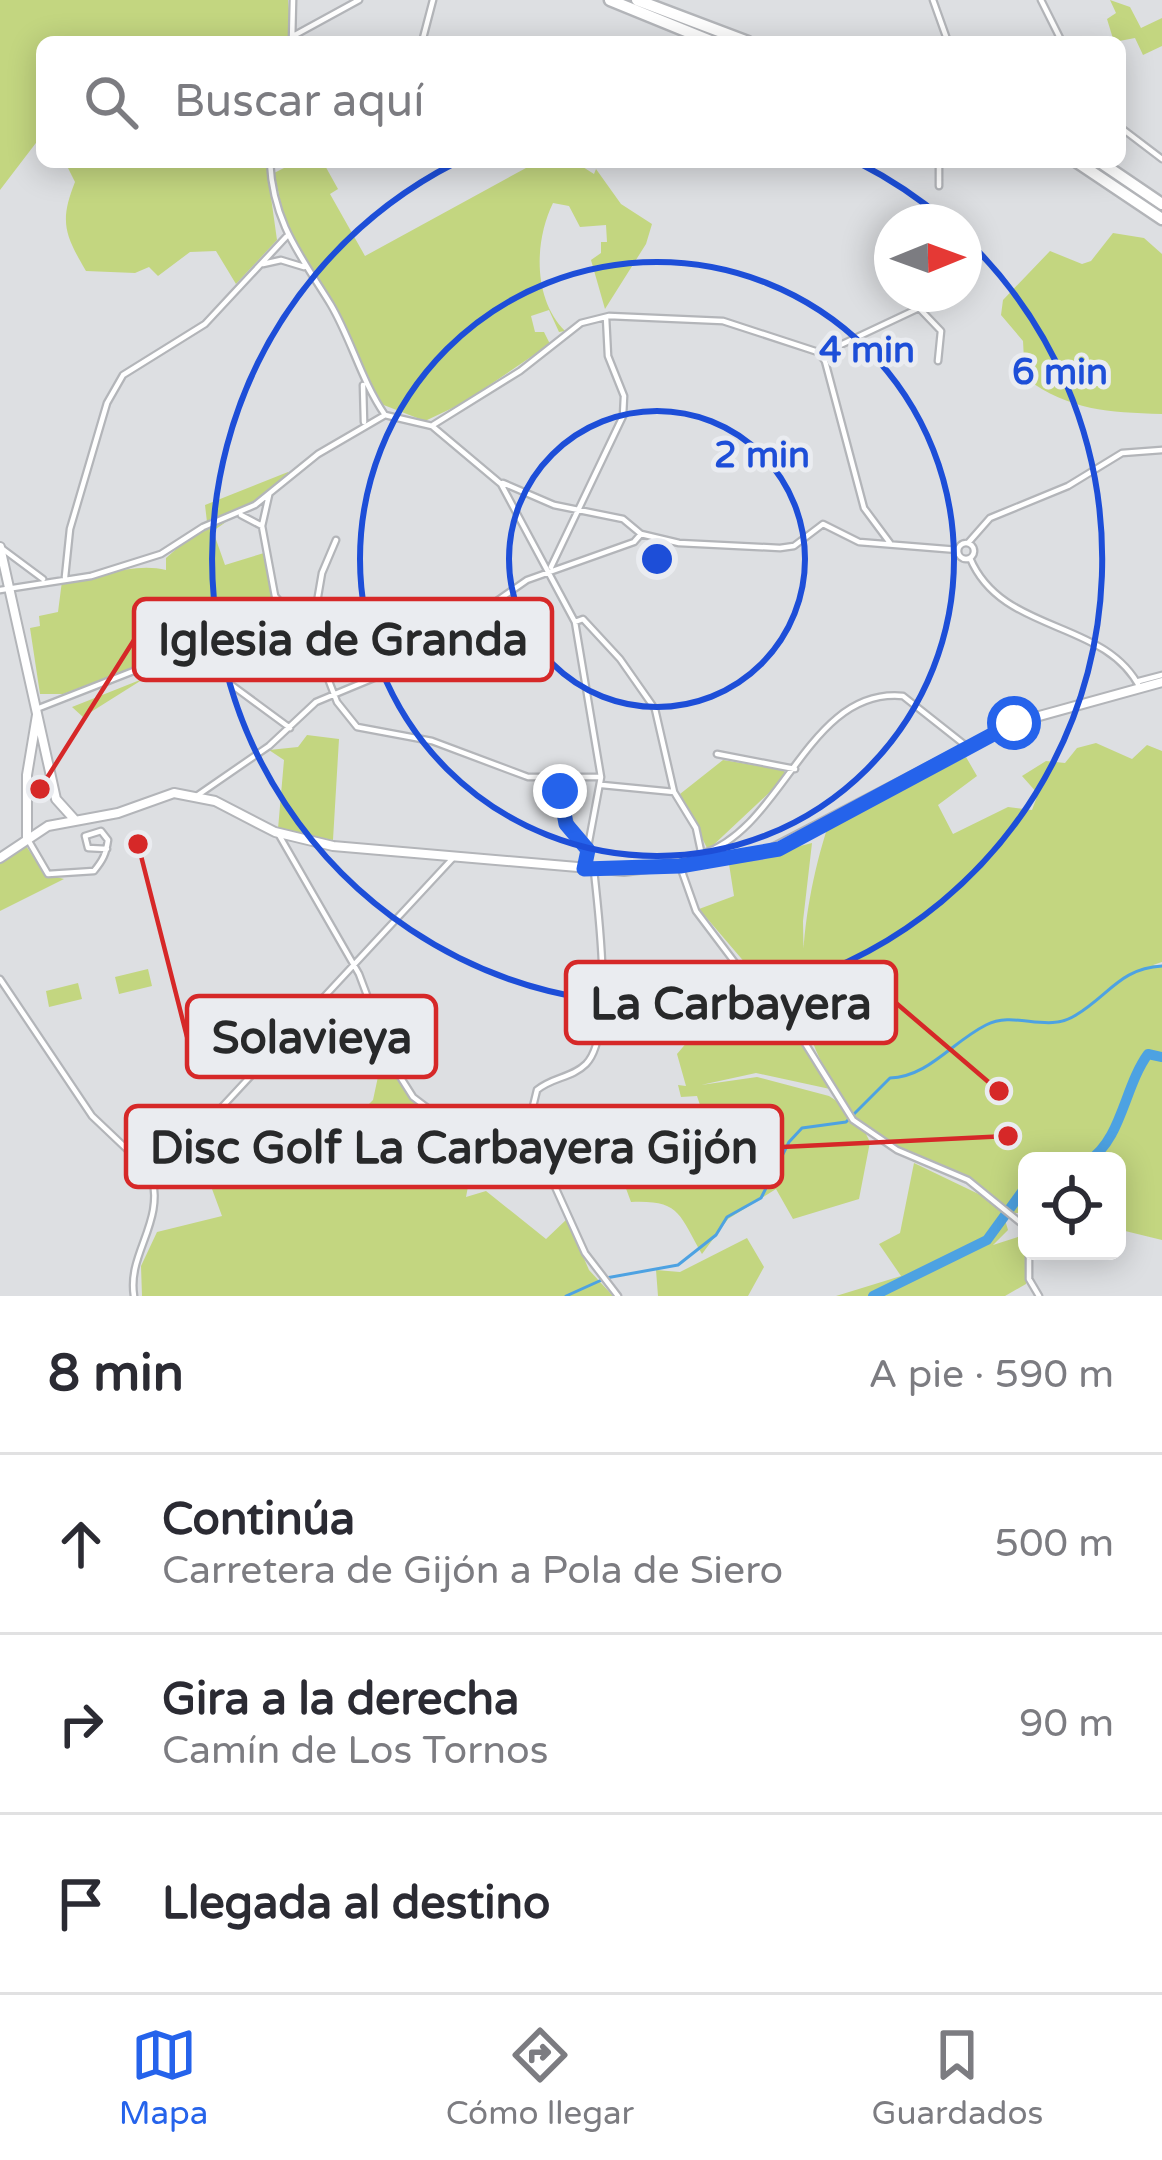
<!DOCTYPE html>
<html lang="es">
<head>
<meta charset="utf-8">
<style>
	body { margin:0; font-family:"Varela Round",sans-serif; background:#f2f2f3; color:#2b2b33 }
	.controls { position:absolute; right:36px; bottom:36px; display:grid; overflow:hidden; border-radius:18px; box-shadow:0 6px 30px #0003 }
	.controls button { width:108px; height:108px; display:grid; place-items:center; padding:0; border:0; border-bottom:3px solid #e1e1e2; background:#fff; color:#2b2b33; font:60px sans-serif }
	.compass { position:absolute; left:874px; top:204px; width:108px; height:108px; border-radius:50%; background:#fff; box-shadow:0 6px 30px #0003; rotate:89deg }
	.stop { position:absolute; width:36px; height:36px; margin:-27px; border:9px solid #2563eb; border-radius:50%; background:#fff }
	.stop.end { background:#2563eb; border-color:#fff; box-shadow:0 3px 12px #0008 }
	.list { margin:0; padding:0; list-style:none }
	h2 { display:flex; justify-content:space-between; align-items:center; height:156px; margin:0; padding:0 48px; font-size:51px }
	h2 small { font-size:39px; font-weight:400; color:#7c7c81 }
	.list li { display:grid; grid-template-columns:78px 1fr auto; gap:36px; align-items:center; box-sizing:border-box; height:180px; padding:0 48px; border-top:3px solid #e1e1e2 }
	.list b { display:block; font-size:45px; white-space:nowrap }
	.list p { margin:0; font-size:39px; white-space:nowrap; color:#7c7c81 }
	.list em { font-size:39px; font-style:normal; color:#7c7c81 }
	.icon { flex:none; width:66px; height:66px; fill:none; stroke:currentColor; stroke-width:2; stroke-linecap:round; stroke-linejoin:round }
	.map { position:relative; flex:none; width:1162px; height:1296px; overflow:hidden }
	.search { position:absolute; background:#fff; box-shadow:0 6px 30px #0003; left:36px; right:36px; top:36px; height:132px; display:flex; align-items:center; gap:30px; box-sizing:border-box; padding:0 42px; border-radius:18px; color:#7c7c81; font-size:45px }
	.sheet { height:696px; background:#fff }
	nav { display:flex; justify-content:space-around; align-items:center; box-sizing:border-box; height:168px; border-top:3px solid #e1e1e2; background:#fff; font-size:33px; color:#7c7c81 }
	nav a { display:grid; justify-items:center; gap:6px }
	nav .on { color:#2563eb }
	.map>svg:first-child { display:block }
	.green { fill:#c3d680 }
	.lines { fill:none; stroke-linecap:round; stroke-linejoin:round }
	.stream { stroke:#4da2e2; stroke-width:3 }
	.river { stroke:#4da2e2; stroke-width:10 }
	.street-casing { stroke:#b3b5b9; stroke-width:9 }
	.secondary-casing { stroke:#b3b5b9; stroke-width:12 }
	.highway-casing { stroke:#b3b5b9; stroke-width:15 }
	.street { stroke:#fff; stroke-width:4.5 }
	.secondary { stroke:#fff; stroke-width:8 }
	.highway { stroke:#fff; stroke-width:10 }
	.route { stroke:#2563eb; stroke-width:15 }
	.ring { fill:none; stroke:#1d4ed8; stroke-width:6 }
	.centre { fill:#1d4ed8; stroke:#eaecf0; stroke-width:6 }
	.ring-label { font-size:36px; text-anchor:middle; font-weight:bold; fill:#1d4ed8; stroke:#eaecf0; stroke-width:10; stroke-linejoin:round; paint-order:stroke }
	.leader { fill:none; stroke:#d62828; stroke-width:4.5 }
	.callout-dot { fill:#d62828; stroke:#eaecf0; stroke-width:4.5 }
	.callout { fill:#eaecf0; stroke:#d62828; stroke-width:4.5 }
	.callout-label { font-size:45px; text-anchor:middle; font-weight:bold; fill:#28292a }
</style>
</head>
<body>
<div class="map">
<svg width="1162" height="1296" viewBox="0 0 1162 1296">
	<rect width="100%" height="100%" fill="#dddfe2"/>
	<!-- green -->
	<path class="green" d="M0,0h288l3,30 -4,12h-245v93l-42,55z
		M1110,0l20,7 11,21 21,-10v28l-19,9 -8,-17 -21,4 -7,-23 9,-6z
		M65,162h201l11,78 -41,44 -20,-33 -26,1 -32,24 -9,-9 -14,6 -49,-2c-21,-36 -27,-49 -11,-89z
		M296,162h27l15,27 -8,5 35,62 172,-94h38l19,12 2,-5 25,35 31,20 -6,20 -41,65 -14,-49 10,-7v-11h6l-1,-17 -26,2 -11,-21 -16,-3c-19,39 -20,96 12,128l-6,1 -10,-22 -18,6 4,16h9l6,12 -87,59 -38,18 -44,-17 -45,-97 -48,-73 -14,-61z
		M1113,233l31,5 18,16v160c-55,-2 -91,-3 -137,-36l-2,-37 -22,-26 2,-15 47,-49 32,13 9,-3z
		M288,472l2,4 -41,29 -42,17 -2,-17z
		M226,522l-13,9 12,34 39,-12 11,51 -9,1 -13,32 -28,1 -32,-10 -26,7 -6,22 -98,37h-23l-10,-66 10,-2 -1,-10 19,-4 4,-31c35,-3 72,-19 104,-11v-12l24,-21z
		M145,678l-62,39 -11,-10z
		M307,735l32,4 -6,101 -55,-11 6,-69 -15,-10 29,-3z
		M1096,743l36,16 15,-14 15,6v211l-9,3 9,1v274l-45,-11v-68h-90v52h-24l5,17 -15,15 34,-11 -1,50 -21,12h-169l65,-20 -22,-32 21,-11 14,-70 75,36c-37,-34 -85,-40 -125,-69l6,12 -11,57 -66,20 -17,-30 -48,30 -26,35c-23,-40 -22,-54 -71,-52l-10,-27c41,-12 59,-33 79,-70l-3,-9 -16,1 -3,-12 8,1 -9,-32 33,-39 38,-29 51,53 31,50 -74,-16 -55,12 56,-8 72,19 20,13c-12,-21 -28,-44 -36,-66 -22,-60 -5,-155 14,-214l139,-72 11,19 -39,29 15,29 55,-27 24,3 6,-16 -16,-18 24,-15 19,2 12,-15z
		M723,760l61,10 2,7 -78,73 -28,-56z
		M812,843l-9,78 2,112 -106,-124 35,-13 -5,-32z
		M26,846l19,28 19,5 -64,32v-48z
		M148,969l4,17 -33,8 -4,-17z
		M78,983l4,16 -33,8 -3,-16z
		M382,1058c22,33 56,77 95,82l-11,57 20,-6 60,48 21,-20 22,51 24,26h-471l-1,-30 16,-34 65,-16 -20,-54 40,-22 13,13 40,-15 15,25 63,-63z
		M747,1238l17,29 -16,29h-90l-2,-26 24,2z"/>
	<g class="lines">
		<!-- stream -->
		<path class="stream" d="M566,1296l40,-18 72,-13 38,-30 11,-18 34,-19 28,-56 13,-14 44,-6 44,-44c38,-1 62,-36 96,-53 29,-15 61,9 90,-10 33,-20 45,-47 86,-49"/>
		<!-- river -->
		<path class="river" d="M1088,1161c34,-22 36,-74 60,-107l14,3
			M873,1296l114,-56 40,-55"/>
		<defs>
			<path id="street" d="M933,0l15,42
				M1041,0l21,42
				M295,35l64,-35
				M292,42l1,-42
				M422,42l11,-42
				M1120,127l42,32
				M270,162c3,61 31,94 61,143 21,36 30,75 54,110l47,11 69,58 74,138 26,155 -17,91
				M939,186v-24
				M263,264l18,-4 23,7
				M825,361l9,-13 85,-40 22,23 -3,30
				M363,385l1,37
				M433,425l87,-54 61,-48 28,-7 114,5 95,31 7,9 39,147 26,35
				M503,483l51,22 69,14 18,15
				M269,495l-7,31 13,70 39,46 23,60 20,25 75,14 96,36h73
				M241,515l21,11
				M958 551a8 8 0 1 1 16 0a8 8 0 1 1-16 0Z
				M968,543l22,-25 78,-32 54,-33 40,-3
				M0,547l43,32
				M970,558c32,77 135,60 170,130
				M551,567l72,-151 1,-20 -16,-40 -2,-39
				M65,577l5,-48 37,-126 16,-28 82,-51 81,-87
				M0,590l91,-14 70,-22 42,-27 52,-22 63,-51 67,-39
				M575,622l8,-3 37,40 35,50 19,83 22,36 6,28
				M311,637l11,-64 14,-33
				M1139,681l23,-6
				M233,686l57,42
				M39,708l115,-45
				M717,754l78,15
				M548,780c24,17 13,50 40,70
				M602,785l72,7
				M198,795l71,-49 47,-44 89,-37 122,-85 107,-38 7,-8 38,9 101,5 14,-2 29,-22 36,18 99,8
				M279,835l80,139 35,93 19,30 45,34 29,7 41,-11 9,-37c15,-13 35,-12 49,-26 29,-30 12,-153 8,-194
				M27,838l21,36 46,-3c9,-11 12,-17 14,-31l-7,-9 -16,5 3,12 19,1
				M702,854c82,-26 106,-167 201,-158l62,49
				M680,866l16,45 49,65 43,40 65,104 44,30 71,30 59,48
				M0,979l92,137 59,56c15,51 -24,80 -17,124
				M528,1127l57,126 33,43
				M151,1172l31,-22 271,-292
				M1029,1251v28l10,17"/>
			<path id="secondary" d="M0,547l56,252 18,20
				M27,838v-63l10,-60
				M0,858l48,-32 70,-13 56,-20 41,8 60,31 58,14 291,25 138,-17 252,-131 148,-41"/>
			<path id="highway" d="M610,0l103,42
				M637,0l111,42
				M1077,162l85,57
				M1100,162l62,42"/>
		</defs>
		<!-- street casing -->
		<use href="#street" class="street-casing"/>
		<!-- secondary casing -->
		<use href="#secondary" class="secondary-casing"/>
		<!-- highway casing -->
		<use href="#highway" class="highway-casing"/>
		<!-- street -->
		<use href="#street" class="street"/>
		<!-- secondary -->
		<use href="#secondary" class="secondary"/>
		<!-- highway -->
		<use href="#highway" class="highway"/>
	</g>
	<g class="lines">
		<!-- route -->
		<path class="route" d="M560,791l6,33 22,26 -4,19 96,-3 99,-17 235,-126"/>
	</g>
	<!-- distance rings -->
	<g class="ring">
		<circle cx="657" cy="559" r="148"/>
		<circle cx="657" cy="559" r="297"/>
		<path d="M859 163A445 445 0 0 1 946 221M966 239A445 445 0 1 1 455 163"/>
	</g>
	<circle cx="657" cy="559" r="18" class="centre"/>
	<g class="ring-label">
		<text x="867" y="362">4 min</text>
		<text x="1060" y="384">6 min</text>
		<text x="762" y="467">2 min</text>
	</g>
	<!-- callouts -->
	<path class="leader" d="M40 789L134 640M999 1091L896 1003M138 844L187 1037M1008 1136L782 1147"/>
	<g class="callout-dot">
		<circle cx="40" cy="789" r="12"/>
		<circle cx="999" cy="1091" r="12"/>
		<circle cx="138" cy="844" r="12"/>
		<circle cx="1008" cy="1136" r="12"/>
	</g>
	<g class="callout">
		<rect x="134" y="599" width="418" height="81" rx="12"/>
		<rect x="566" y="962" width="330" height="81" rx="12"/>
		<rect x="187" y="996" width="249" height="81" rx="12"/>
		<rect x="126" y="1106" width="656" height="81" rx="12"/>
	</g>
	<g class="callout-label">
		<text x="343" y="655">Iglesia de Granda</text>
		<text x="731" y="1019">La Carbayera</text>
		<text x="312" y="1053">Solavieya</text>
		<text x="454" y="1163">Disc Golf La Carbayera Gijón</text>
	</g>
</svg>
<div class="controls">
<button><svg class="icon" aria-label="locate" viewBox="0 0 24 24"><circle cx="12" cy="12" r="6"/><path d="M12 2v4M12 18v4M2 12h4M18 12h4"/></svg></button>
</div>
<svg class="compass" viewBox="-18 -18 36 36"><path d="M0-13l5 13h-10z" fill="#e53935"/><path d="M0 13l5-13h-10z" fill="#7c7c81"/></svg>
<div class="stop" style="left:1014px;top:723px"></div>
<div class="stop end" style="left:560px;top:791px"></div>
<div class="search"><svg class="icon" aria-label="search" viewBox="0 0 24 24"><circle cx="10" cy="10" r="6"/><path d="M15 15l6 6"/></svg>Buscar aquí</div>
</div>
<section class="sheet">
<h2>8 min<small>A pie · 590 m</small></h2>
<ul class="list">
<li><svg class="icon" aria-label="ahead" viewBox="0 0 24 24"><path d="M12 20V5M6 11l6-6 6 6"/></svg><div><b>Continúa</b><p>Carretera de Gijón a Pola de Siero</p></div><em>500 m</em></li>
<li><svg class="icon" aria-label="right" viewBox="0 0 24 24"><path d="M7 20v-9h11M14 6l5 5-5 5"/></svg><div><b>Gira a la derecha</b><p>Camín de Los Tornos</p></div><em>90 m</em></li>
<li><svg class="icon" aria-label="arrive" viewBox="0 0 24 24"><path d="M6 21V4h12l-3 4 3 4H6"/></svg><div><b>Llegada al destino</b></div></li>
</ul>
</section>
<nav>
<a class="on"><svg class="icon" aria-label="map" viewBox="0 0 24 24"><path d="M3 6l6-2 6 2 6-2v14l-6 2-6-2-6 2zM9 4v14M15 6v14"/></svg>Mapa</a>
<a><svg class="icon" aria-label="directions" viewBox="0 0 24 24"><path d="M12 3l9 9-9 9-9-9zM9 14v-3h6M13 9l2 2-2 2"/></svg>Cómo llegar</a>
<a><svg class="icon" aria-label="saved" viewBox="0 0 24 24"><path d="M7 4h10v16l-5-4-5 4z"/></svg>Guardados</a>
</nav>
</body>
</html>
